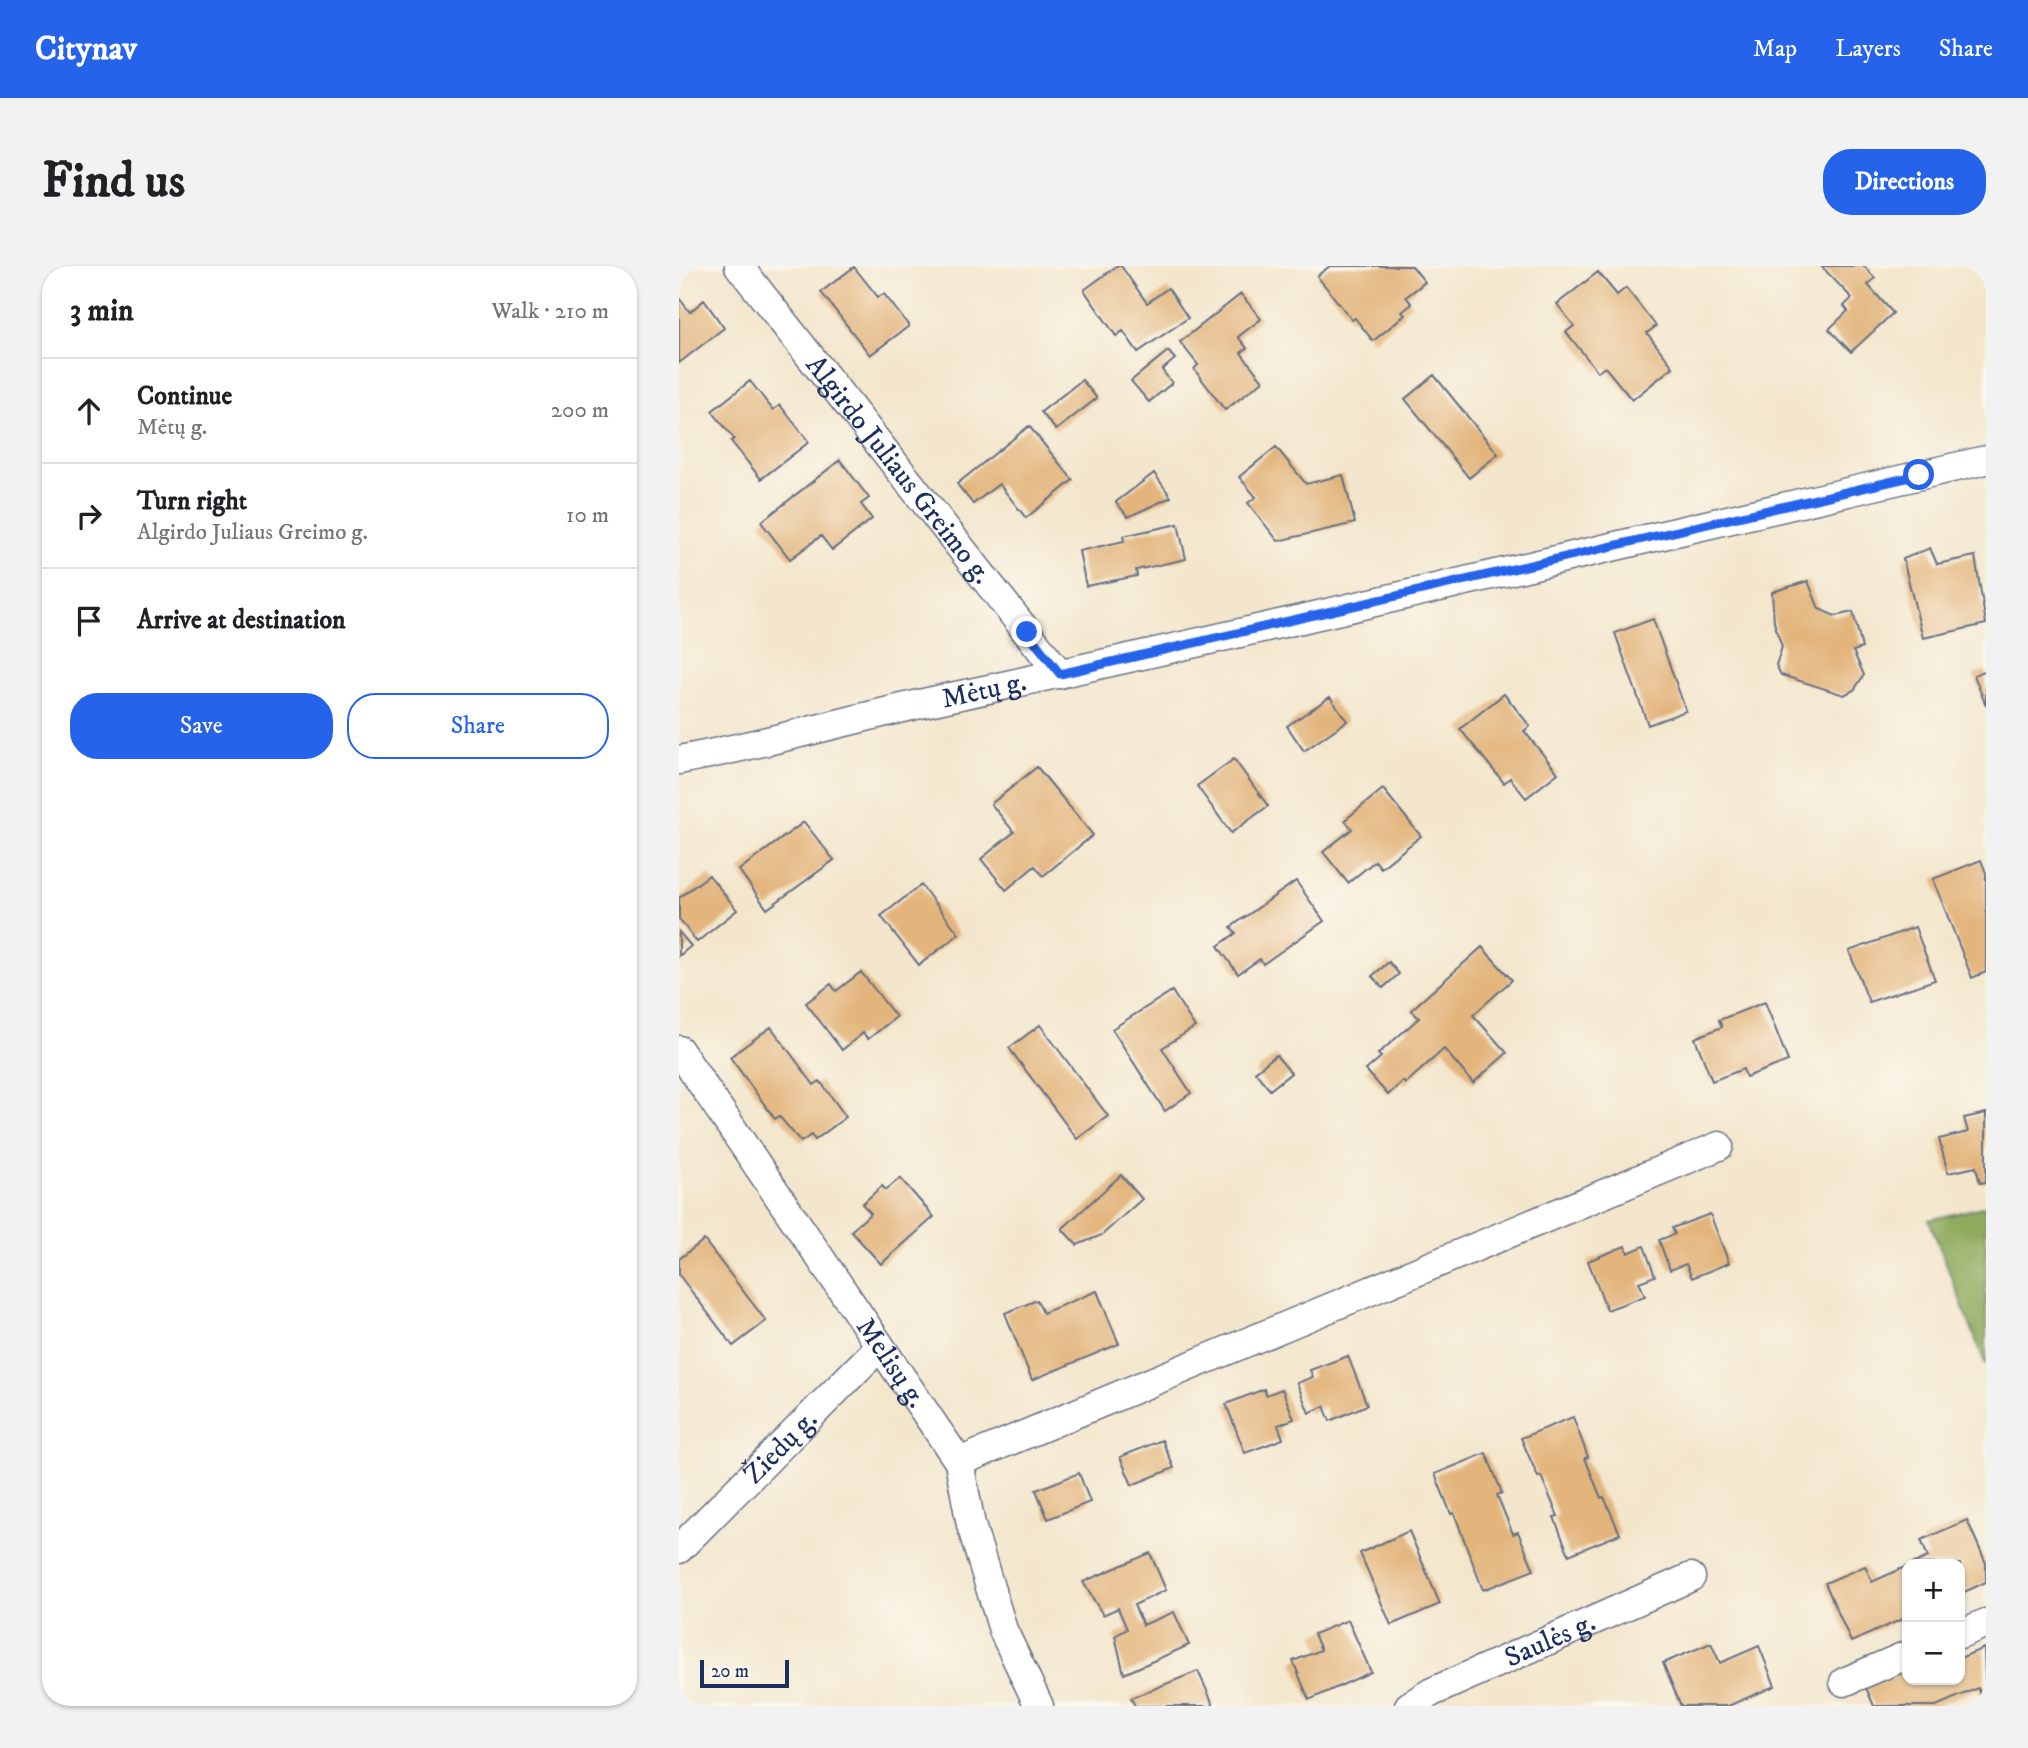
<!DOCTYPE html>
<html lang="en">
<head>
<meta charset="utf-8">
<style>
	body { margin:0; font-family:"IM FELL DW Pica",serif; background:#f2f2f2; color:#202124 }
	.controls { position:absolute; right:21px; bottom:21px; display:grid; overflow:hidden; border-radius:14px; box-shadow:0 2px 5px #0004 }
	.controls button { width:63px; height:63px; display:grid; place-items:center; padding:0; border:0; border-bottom:2px solid #e0e0e0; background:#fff; color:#202124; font:35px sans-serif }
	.scale { position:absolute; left:21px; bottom:18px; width:89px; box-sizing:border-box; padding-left:7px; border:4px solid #1b2f5e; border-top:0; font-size:19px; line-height:24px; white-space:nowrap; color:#1b2f5e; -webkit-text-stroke:5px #fbf7ec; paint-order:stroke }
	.stop { position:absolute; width:21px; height:21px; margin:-16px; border:5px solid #2563eb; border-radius:50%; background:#fff }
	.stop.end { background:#2563eb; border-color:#fff; box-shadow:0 2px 7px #0008 }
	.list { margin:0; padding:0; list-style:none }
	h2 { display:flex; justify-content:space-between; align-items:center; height:91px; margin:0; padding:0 28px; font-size:30px }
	h2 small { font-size:23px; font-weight:400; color:#757577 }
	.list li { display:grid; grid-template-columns:46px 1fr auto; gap:21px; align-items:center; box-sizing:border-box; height:105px; padding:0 28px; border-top:2px solid #e0e0e0 }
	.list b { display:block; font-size:26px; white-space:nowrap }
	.list p { margin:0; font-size:23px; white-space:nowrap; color:#757577 }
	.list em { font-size:23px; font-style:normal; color:#757577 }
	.actions { display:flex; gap:14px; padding:21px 28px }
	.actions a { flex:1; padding:16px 0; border:2px solid #2563eb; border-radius:28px; text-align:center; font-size:24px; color:#2563eb }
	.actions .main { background:#2563eb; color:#fff }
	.icon { flex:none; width:38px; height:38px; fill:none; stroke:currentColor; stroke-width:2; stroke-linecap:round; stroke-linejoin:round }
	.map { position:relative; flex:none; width:1307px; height:1440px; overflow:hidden; border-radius:28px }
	header { display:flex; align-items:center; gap:42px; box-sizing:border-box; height:98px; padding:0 35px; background:#2563eb; color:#fff }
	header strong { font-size:33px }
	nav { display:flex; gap:38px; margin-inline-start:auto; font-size:24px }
	.intro { display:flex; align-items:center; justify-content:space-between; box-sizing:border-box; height:168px; padding:0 42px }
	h1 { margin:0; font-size:49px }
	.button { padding:18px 32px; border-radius:28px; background:#2563eb; color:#fff; font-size:24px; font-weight:700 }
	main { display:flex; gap:42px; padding:0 42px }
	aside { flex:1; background:#fff; border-radius:28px; box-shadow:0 2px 5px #0004 }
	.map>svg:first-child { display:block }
	.forest { fill:#90ac5e; stroke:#566e5e; stroke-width:2 }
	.building { fill:#e3b57d }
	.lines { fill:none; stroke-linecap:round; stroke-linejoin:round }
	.minor-casing { stroke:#676f84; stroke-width:31 }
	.minor { stroke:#fff; stroke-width:28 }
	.route { stroke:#2563eb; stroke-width:9 }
	.labels { text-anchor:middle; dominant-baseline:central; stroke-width:7; stroke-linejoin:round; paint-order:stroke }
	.street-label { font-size:28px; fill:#1b2f5e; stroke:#fbf7ec }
</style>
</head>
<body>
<header>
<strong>Citynav</strong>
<nav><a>Map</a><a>Layers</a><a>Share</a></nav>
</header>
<div class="intro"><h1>Find us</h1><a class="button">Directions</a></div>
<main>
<aside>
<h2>3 min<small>Walk · 210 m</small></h2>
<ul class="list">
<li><svg class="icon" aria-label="ahead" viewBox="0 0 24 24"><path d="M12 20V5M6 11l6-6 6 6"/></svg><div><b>Continue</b><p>Mėtų g.</p></div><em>200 m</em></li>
<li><svg class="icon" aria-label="right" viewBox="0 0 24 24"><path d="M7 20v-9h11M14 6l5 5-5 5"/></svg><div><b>Turn right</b><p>Algirdo Juliaus Greimo g.</p></div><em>10 m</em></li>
<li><svg class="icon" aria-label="arrive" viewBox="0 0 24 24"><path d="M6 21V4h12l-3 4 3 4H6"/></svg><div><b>Arrive at destination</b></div></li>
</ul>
<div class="actions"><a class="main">Save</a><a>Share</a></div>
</aside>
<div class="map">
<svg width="1307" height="1440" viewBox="0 0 1307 1440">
	<rect width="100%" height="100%" fill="#fbf7ec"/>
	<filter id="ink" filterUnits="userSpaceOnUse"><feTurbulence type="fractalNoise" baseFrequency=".0143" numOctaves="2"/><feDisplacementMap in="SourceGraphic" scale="14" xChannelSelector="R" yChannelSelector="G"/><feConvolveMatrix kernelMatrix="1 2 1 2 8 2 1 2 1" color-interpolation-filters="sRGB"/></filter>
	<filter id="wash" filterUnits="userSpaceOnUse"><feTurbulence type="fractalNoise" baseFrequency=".00686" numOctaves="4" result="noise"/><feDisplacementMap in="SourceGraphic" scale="28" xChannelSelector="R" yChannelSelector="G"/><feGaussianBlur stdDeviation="1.57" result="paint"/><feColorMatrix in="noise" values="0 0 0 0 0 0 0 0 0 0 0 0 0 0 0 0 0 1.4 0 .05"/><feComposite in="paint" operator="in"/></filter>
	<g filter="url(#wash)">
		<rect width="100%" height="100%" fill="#f3e6cc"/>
		<!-- forest -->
		<path class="forest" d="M1307,940v160l-57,-146z"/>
		<g id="blocks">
			<!-- building -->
			<path class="building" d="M438,0h4l26,37 21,-15 20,30 -50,34 -15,-21 -7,5 -32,-46z
				M651,0h82l13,16 -19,15 6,7 -10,8 3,3 -32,26 -18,-23 -3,2 -35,-44z
				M1142,0h43l11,12 -7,7 25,28 -42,39 -22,-23 19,-18 -4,-5 8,-8z
				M175,1l24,30 6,-3 25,32 -39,29 -49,-63z
				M919,6l19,23 9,-7 30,38 -9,7 26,34 -41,33 -27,-33 -7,5 -32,-40 8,-6 -17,-22z
				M562,28l20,25 -23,18 9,11 -6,5 22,28 -38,29 -31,-41 4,-4 -18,-23z
				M0,32l11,14 14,-12 20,28 -45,35z
				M489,85l7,8 -13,11 10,13 -23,19 -18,-21z
				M755,109l64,79 -29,24 -64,-79z
				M403,114l15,18 -41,32 -15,-18z
				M71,115l23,29 7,-5 29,37 -48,37 -30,-38 3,-2 -22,-28z
				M350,160l44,54 -47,38 -27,-34 -26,20 -16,-20z
				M597,181l30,37 37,-9 12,48 -77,18 -30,-38 8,-6 -17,-20z
				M161,194l29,38 -8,6 11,15 -40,31 -11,-14 -31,23 -29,-37z
				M475,207l17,24 -43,20 -12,-15z
				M499,258l8,35 -50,11 1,6 -51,10 -7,-35 45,-10 -1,-5z
				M1251,282l7,16 38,-8 11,68 -63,14 -20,-79z
				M1129,315l11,28 16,7 18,-4 9,36 -9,3 11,24 -10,15 -10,5 -63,-20 -5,-10 6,-18 -8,-25 -2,-30z
				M974,353l33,92 -38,14 -33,-92z
				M1307,404v36l-12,-31z
				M825,428l26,32 -6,5 34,42 -32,25 -16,-20 -6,5 -44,-54z
				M651,431l17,24 -43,30 -17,-25z
				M555,493l34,47 -37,27 -34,-47z
				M358,501l56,68 -50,41 -8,-10 -29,24 -25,-31 33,-27 -23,-28z
				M704,523l38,47 -40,32 -6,-7 -27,22 -25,-31 29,-23 -7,-9z
				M125,556l30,38 -67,49 -28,-39z
				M1302,594l5,13v99l-14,6 -39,-99z
				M30,609l28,35 -40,32 -18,-23v-21z
				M617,615l28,40 -61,43 -3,-5 -22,15 -20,-28 18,-13 -5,-6z
				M242,619l38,49 -40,31 -38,-49z
				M1236,661l20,53 -66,22 -20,-51z
				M0,666l12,14 -12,10z
				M803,681l30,33 -39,35 34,38 -34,30 -29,-34 -39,35 -2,-3 -15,14 -22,-25 15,-13 -3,-3 41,-36 -8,-8z
				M710,696l10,12 -16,14 -11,-12z
				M182,706l35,45 -28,22 -5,-6 -21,17 -36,-47 25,-19 5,7z
				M493,725l23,36 -33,21 29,45 -26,18 -53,-82z
				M1086,736l23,59 -42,16 -3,-8 -31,12 -17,-43 27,-11 -3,-7z
				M361,759l68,91 -31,23 -68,-91z
				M92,761l43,58 6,-4 26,36 -31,23 -4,-5 -10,7 -22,-26 -4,3 -45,-62z
				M597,789l15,18 -21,17 -15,-18z
				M1307,847v69l-6,1 -4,-16 -28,6 -9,-34 29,-7 -4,-14z
				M442,909l21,24 -40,36 -25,10 -15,-16z
				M221,912l34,39 -53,47 -30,-33 20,-18 -9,-9 20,-18 4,4z
				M1031,948l19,49 -37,15 -6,-14 -16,6 -11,-30 16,-6 -3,-6z
				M25,974l62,81 -33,25 -54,-71v-16z
				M946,980l3,7 16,-7 11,30 -16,6 6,14 -38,14 -19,-49z
				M418,1025l22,53 -87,36 -27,-67 32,-13 6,13z
				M669,1090l19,49 -37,16 -6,-15 -15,7 -12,-30 16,-6 -3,-7z
				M585,1123l2,6 16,-6 12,30 -16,6 5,14 -38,14 -19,-49z
				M894,1151l15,40 -3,1 16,40 3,-1 16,37 -51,21 -15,-38 4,-1 -17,-40 -3,1 -17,-39z
				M483,1174l12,28 -42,17 -12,-28z
				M807,1187l16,40 -5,2 16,39 5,-2 16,38 -51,20 -29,-77 -3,1 -16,-40z
				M400,1207l11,29 -42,17 -12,-29z
				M1288,1254l19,43v19l-26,12v-30h-48l16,-7 -7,-17z
				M730,1265l31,73 -49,21 -31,-72z
				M471,1287l16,37 -32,15 9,20 31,-13 15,33 -65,29 -9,-38 12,-7 -9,-21 -15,7 -20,-33z
				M1186,1300l7,16 35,-16v51l-56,25 -26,-59z
				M669,1354l23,52 -62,28 -16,-39 28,-11 -7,-16z
				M1032,1377l9,20 39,-17 16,40 -47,20h-47l-18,-43z
				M1305,1382l2,58 -8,-18 -42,18h-62l-8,-18 41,-17v9h53v-22z
				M519,1405l16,35h-79l-4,-8z"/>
		</g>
	</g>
	<g filter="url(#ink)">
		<use href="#blocks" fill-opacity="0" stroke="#676f84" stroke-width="2"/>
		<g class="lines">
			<defs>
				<g id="minor">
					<path id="s1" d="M60,0l321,408"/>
					<path id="s2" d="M0,494c88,-16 175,-42 263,-61 349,-75 696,-159 1044,-239"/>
					<path id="s3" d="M0,784l280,412 12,63 32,105 36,76"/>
					<path d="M280,1196l760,-316"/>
					<path id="s4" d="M0,1283l201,-203"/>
					<path d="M1281,1368l26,-11"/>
					<path d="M1165,1416l63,-27"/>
					<path id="s5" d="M730,1440l23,-14 259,-115"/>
				</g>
			</defs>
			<!-- minor casing -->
			<use href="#minor" class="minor-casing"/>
			<!-- minor -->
			<use href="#minor" class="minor"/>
		</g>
	</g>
	<g class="lines" filter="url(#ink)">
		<!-- route -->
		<path class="route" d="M348,366l33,42 859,-199"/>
	</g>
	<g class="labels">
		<!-- street labels -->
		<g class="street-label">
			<text stroke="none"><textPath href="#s1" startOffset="259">Algirdo Juliaus Greimo g.</textPath></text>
			<text stroke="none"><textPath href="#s2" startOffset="313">Mėtų g.</textPath></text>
			<text stroke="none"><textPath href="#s3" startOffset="378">Melisų g.</textPath></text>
			<text stroke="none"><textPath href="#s4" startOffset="144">Žiedų g.</textPath></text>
			<text stroke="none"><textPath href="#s5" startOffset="156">Saulės g.</textPath></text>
		</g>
	</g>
</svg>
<div class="controls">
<button>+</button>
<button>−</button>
</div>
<div class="scale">20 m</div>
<div class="stop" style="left:1240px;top:209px"></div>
<div class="stop end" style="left:348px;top:366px"></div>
</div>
</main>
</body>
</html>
